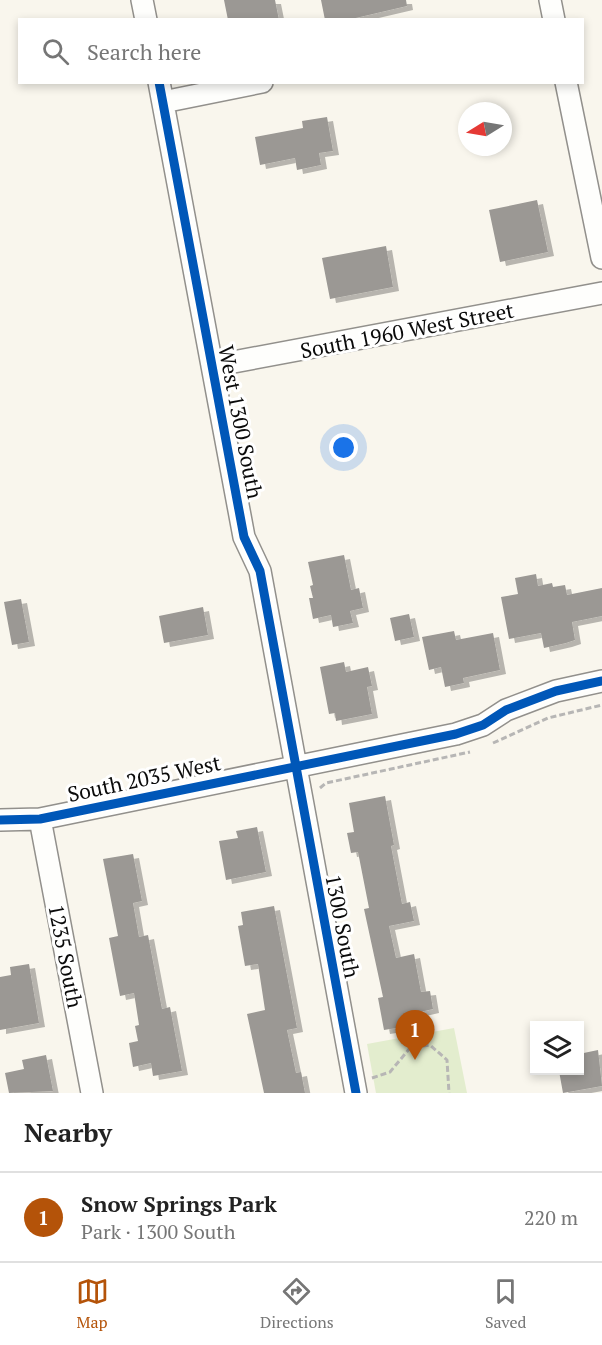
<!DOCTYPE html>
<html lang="en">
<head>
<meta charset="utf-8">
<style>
	body { margin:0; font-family:"PT Serif",serif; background:#f6f6f6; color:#222 }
	.controls { position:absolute; right:18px; bottom:18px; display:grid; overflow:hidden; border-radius:0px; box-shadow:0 3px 9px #0003 }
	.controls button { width:54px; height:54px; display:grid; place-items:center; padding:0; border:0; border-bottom:2px solid #e0e0e0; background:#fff; color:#222; font:30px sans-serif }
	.compass { position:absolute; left:458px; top:102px; width:54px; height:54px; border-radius:50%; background:#fff; box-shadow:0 3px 9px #0003; rotate:259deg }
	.you { position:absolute; left:344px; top:448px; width:21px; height:21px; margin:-15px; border:4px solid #fff; border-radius:50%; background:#1a73e8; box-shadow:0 0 0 9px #1a73e833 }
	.badge { display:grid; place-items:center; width:39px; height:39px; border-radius:50%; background:#b45309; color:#fff; font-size:20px; font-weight:700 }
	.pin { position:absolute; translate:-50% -50px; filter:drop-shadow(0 2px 3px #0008) }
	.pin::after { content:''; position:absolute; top:32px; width:21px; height:18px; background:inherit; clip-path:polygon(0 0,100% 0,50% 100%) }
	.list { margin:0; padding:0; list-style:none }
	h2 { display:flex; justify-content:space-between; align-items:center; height:78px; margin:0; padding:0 24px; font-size:26px }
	h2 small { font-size:20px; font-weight:400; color:#767676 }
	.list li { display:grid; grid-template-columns:39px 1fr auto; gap:18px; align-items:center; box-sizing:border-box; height:90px; padding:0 24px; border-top:2px solid #e0e0e0 }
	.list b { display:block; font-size:22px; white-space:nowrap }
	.list p { margin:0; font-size:20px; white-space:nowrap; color:#767676 }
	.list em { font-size:20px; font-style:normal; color:#767676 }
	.icon { flex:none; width:33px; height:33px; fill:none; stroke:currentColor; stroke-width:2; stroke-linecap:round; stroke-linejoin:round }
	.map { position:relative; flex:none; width:602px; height:1093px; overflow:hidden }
	.search { position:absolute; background:#fff; box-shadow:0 3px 9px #0003; left:18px; right:18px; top:18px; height:66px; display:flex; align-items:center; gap:15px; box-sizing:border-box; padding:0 21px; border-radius:0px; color:#767676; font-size:22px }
	.sheet { height:168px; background:#fff }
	nav { display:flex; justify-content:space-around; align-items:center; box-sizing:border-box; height:84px; border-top:2px solid #e0e0e0; background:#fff; font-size:16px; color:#767676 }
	nav a { display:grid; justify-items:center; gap:3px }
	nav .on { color:#b45309 }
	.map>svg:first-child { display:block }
	.green { fill:#e3edce }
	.building { fill:#9b9894; filter:url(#shadow) }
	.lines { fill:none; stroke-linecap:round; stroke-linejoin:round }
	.minor-casing { stroke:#92908c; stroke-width:24 }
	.path { stroke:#b7b6b5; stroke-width:3; stroke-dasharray:6 3; stroke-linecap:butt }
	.minor { stroke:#fefefc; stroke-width:21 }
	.cycleway-casing { stroke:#fff; stroke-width:13 }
	.cycleway { stroke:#0057b8; stroke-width:9 }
	.labels { text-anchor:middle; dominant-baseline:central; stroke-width:6; stroke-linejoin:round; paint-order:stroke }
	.street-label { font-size:21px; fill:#0a0a0a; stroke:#fff }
</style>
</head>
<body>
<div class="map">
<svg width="602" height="1093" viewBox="0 0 602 1093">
	<defs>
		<filter id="shadow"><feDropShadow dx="6" dy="4" stdDeviation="0" flood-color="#0004"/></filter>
	</defs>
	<rect width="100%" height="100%" fill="#f9f6ed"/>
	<!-- green -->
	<path class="green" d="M454,1028l13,65h-91l-9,-49z"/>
	<!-- building -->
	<path class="building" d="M224,0h51l4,20h-51z
		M321,0h85l1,6 -60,14h-22z
		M327,117l6,34 -14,2 2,12 -24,5 -2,-12 -35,7 -5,-28 48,-9 -1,-7z
		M537,200l11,52 -48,10 -11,-52z
		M386,246l7,41 -63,12 -8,-41z
		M344,555l7,35 8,-2 4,20 -13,3 3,12 -20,4 -2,-12 -18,4 -4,-21h4l-3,-12 3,-1 -5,-23z
		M536,574l2,12 14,-3 1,4 12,-2 2,10 35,-7v28l-30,6 3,18 -9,3 -22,5 -3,-15 -32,6 -8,-42 17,-3 -3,-16z
		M21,599l8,43 -17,3 -8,-43z
		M203,607l5,28 -44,8 -5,-27z
		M409,614l5,23 -19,4 -5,-23z
		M454,631l2,9 37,-7 7,37 -37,8 1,5 -19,4 -4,-20 -12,3 -7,-33z
		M344,662l2,10 22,-5 4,19 -5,1 5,27 -36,7 -1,-8 -6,1 -9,-47z
		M385,796l9,49 -3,1 11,58 8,-2 4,19 -25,5 7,32 18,-4 7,38 9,-1 3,18 -26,6 2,11 -25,4 -6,-32 5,-1 -19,-88 5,-1 -11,-56 -7,1 -4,-20 7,-1 -5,-29z
		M257,827l9,45 -40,8 -7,-39 19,-3 -2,-7z
		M133,854l9,47 -9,2 6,34 9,-2 14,74 8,-2 12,64 -29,5 -2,-13 -18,4 -4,-24 9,-2 -3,-15 4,-1 -5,-32 -14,3 -11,-58 9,-2 -15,-77z
		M274,906l23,122 -10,2 9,43 5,-1 4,21h-41l-17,-79 18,-4 -7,-46 -13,2 -7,-40 5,-1 -2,-13z
		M29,964l10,59 -39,7v-53l11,-2 -1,-8z
		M598,1050l4,36 -39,7 -4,-22h20v-17z
		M46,1055l7,36 -44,2 -4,-20 19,-4 -2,-9z"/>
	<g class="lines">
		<defs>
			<path id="minor" d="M142,0l4,20
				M550,0l4,20
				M159,82l85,455 16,34 96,522
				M566,82l36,176
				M163,102l99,-20
				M212,366l390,-73
				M40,819l52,274
				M0,820l40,-1 416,-85 27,-9 23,-15 50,-19 46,-10"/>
		</defs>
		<!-- minor casing -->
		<use href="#minor" class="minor-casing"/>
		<!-- path -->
		<path class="path" d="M493,743l55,-25 54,-13
			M320,788l6,-5 144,-31
			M372,1078l18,-6 20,-24 20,-3 17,15 2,33"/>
		<!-- minor -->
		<use href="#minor" class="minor"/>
		<defs>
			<path id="cycleway" d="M159,82l85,455 16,34 96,522
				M0,820l40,-1 416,-85 27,-9 23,-15 50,-19 46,-10"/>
		</defs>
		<!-- cycleway casing -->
		<use href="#cycleway" class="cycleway-casing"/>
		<!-- cycleway -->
		<use href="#cycleway" class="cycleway"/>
	</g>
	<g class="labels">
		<!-- street labels -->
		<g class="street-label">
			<text transform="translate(407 330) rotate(-11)">South 1960 West Street</text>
			<text transform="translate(241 422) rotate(79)">West 1300 South</text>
			<text transform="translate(144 778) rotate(-12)">South 2035 West</text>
			<text transform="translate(343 926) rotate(79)">1300 South</text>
			<text transform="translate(66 956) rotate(79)">1235 South</text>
		</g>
	</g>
</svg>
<div class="controls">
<button><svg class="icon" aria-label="layers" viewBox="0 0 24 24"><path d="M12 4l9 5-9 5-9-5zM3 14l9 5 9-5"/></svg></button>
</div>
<svg class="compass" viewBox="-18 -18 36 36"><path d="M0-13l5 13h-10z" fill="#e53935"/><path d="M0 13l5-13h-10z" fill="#767676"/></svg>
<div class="you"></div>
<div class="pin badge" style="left:415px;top:1060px">1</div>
<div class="search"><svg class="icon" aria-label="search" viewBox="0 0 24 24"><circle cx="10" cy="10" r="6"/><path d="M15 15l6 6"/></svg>Search here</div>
</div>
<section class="sheet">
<h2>Nearby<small></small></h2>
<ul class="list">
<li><span class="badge">1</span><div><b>Snow Springs Park</b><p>Park · 1300 South</p></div><em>220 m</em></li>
</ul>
</section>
<nav>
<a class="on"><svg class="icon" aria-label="map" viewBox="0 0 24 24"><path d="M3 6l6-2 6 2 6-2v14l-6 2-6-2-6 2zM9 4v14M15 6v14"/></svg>Map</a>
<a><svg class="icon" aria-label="directions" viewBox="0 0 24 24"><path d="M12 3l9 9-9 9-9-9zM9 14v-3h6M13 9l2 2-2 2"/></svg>Directions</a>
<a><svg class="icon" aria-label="saved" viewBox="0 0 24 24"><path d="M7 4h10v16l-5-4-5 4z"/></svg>Saved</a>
</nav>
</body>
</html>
